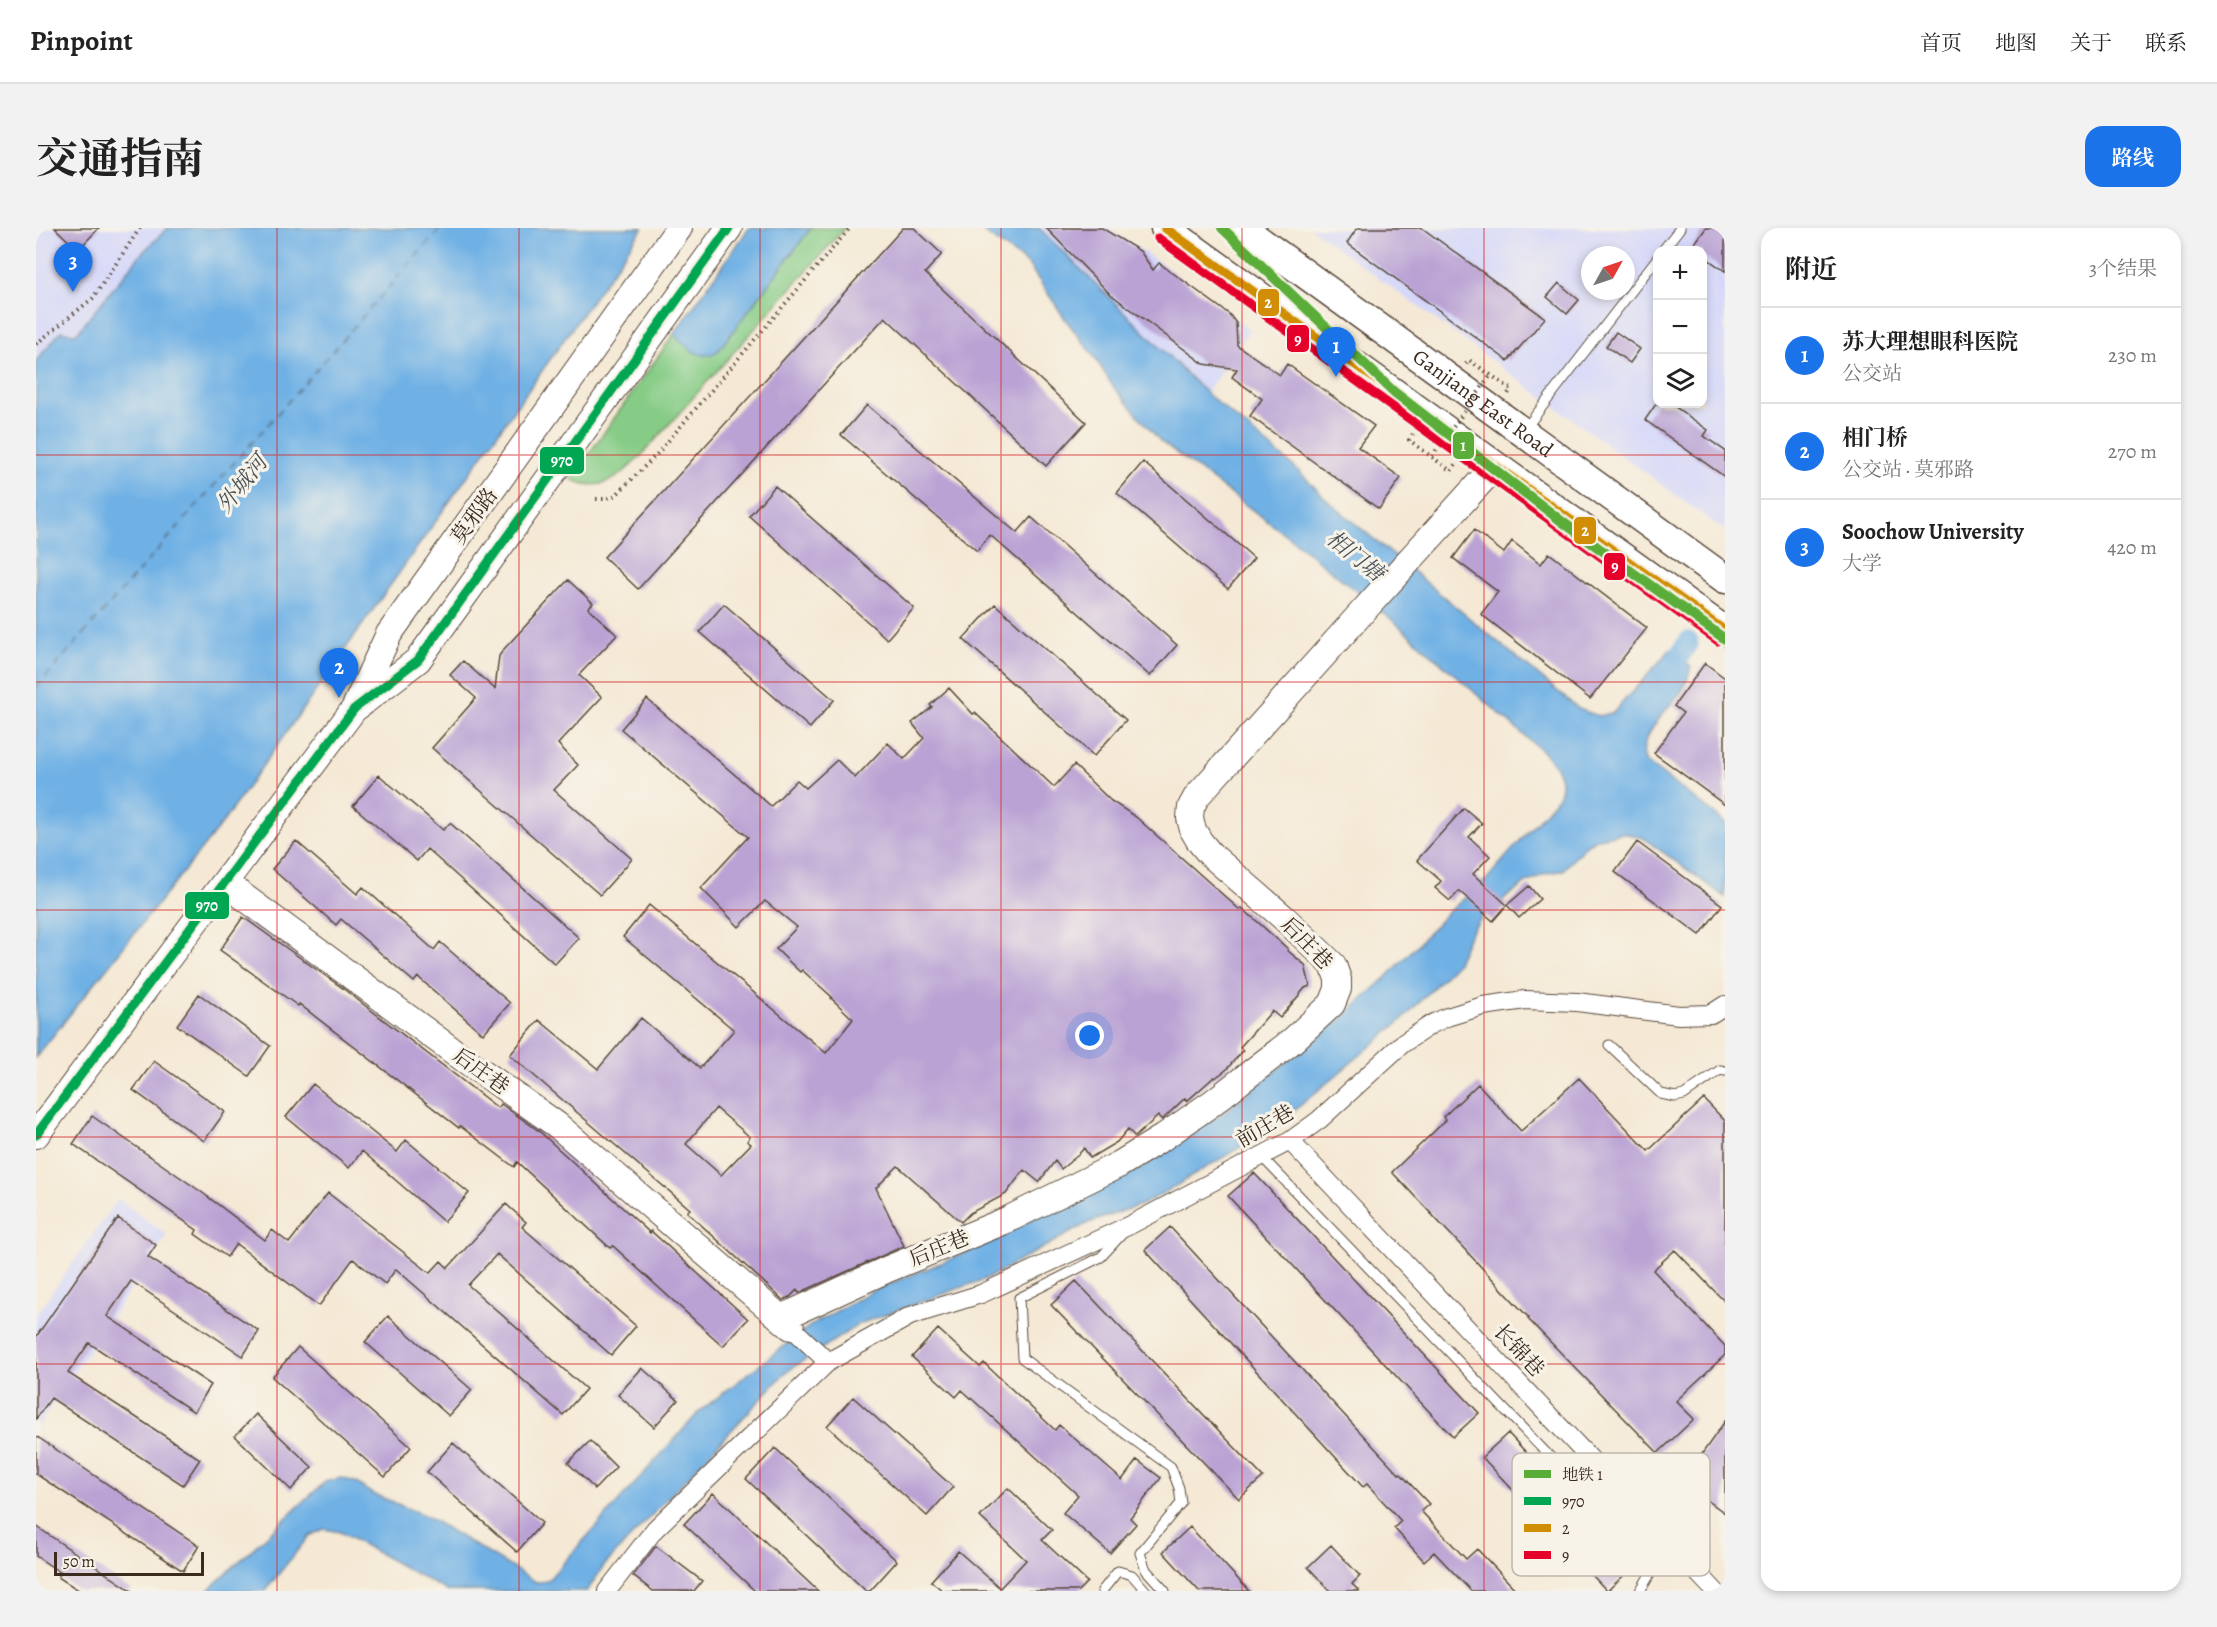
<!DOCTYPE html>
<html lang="zh">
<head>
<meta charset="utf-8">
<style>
	body { margin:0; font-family:Alegreya,"Noto Serif SC",serif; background:#f2f2f2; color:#222 }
	.controls { position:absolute; right:18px; top:18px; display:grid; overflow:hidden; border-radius:12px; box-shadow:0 3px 9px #0003 }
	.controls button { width:54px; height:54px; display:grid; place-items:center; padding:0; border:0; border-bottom:2px solid #e0e0e0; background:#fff; color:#222; font:30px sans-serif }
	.compass { position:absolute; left:1545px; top:18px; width:54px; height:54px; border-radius:50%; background:#fff; box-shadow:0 3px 9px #0003; rotate:50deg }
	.scale { position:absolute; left:18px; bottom:15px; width:150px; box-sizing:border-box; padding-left:6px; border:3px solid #3b2a1e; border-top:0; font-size:16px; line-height:21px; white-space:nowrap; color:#3b2a1e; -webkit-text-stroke:4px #f7f3e8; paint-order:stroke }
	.you { position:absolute; left:1054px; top:808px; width:21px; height:21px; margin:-15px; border:4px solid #fff; border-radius:50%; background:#1a73e8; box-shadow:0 0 0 9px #1a73e833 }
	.badge { display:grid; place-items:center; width:39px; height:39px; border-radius:50%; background:#1a73e8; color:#fff; font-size:20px; font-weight:700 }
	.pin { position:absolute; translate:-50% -50px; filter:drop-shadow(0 2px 3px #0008) }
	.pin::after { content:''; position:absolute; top:32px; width:21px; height:18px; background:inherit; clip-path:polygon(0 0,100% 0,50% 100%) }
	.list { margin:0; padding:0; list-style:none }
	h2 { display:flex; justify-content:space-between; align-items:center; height:78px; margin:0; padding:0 24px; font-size:26px }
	h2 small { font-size:20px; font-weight:400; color:#767676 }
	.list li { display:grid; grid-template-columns:39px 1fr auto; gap:18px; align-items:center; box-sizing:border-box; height:96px; padding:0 24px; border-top:2px solid #e0e0e0 }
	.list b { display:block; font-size:22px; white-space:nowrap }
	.list p { margin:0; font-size:20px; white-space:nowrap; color:#767676 }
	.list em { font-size:20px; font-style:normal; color:#767676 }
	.icon { flex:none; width:33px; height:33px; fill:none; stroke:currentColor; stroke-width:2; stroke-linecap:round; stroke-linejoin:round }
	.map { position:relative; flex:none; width:1689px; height:1363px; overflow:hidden; border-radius:18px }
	header { display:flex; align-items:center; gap:36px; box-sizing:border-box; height:84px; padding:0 30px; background:#fff; border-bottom:2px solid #e0e0e0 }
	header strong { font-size:28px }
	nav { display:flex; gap:33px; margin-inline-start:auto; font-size:21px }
	.intro { display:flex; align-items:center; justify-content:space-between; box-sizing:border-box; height:144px; padding:0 36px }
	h1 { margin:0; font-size:42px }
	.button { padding:15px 27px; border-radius:18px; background:#1a73e8; color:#fff; font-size:21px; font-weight:700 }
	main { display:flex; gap:36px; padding:0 36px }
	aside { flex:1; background:#fff; border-radius:18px; box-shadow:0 3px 9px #0003 }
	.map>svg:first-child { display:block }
	.built { fill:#d6d8f9; fill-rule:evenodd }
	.green { fill:#86cc86; stroke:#607b52; stroke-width:1.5 }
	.water { fill:#70b1e5; stroke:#566e82; stroke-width:1.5 }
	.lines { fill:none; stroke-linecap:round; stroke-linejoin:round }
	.canal { stroke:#70b1e5; stroke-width:21 }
	.ferry { stroke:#4b525a; stroke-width:1.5; stroke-dasharray:8 6; stroke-linecap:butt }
	.building { fill:#baa3d4; fill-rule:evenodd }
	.lane-casing { stroke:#574739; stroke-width:11 }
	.street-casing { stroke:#574739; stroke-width:20 }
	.secondary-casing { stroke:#574739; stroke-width:28 }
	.primary-casing { stroke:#574739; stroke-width:31 }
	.path { stroke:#574739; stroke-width:4; stroke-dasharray:1.5 4.5; stroke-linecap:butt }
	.lane { stroke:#fff; stroke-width:9 }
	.street { stroke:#fff; stroke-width:18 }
	.secondary { stroke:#fff; stroke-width:26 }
	.primary { stroke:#fff; stroke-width:28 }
	.path-bridge { stroke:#574739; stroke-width:4; stroke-dasharray:1.5 4.5; stroke-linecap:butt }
	.bus-1-casing { stroke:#f7f3e8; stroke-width:14 }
	.bus-2-casing { stroke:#f7f3e8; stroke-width:14 }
	.bus-3-casing { stroke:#f7f3e8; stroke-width:14 }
	.bus-1 { stroke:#00a651; stroke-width:9 }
	.bus-2 { stroke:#d18d06; stroke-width:9 }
	.bus-3 { stroke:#e4002b; stroke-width:9 }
	.metro-1-casing { stroke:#f7f3e8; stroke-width:15 }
	.metro-1 { stroke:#5aad38; stroke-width:10 }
	.grid { fill:none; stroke:#d62828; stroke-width:1.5; stroke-opacity:0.55 }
	.labels { text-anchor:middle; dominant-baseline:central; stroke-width:6; stroke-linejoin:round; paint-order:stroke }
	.street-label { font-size:21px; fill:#3b2a1e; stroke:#f7f3e8 }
	.water-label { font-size:22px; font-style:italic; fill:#4b525a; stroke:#f7f3e8 }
	.key { fill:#f7f3e8; stroke:#bfb7ab; stroke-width:1.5 }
	.key-label { font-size:16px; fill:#3b2a1e }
	.line-badge { stroke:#f7f3e8; stroke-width:2 }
	.badge-label { font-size:16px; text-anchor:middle; font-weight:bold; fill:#fff }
</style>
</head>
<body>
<header>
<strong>Pinpoint</strong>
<nav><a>首页</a><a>地图</a><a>关于</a><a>联系</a></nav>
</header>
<div class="intro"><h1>交通指南</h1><a class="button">路线</a></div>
<main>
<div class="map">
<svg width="1689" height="1363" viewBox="0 0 1689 1363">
	<rect width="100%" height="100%" fill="#f7f3e8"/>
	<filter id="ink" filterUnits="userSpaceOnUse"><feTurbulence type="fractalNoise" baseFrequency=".0167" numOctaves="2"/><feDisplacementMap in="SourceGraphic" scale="12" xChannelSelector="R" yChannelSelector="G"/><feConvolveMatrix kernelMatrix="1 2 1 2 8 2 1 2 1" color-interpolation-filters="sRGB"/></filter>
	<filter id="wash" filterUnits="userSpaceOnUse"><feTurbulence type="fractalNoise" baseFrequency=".008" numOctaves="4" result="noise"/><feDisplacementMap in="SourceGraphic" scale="24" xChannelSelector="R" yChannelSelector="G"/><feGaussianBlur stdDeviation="1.35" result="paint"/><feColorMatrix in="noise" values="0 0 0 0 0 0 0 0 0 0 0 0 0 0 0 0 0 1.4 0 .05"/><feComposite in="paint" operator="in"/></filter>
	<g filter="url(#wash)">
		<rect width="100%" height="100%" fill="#f5e9d5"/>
		<!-- built -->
		<path class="built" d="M0,0h132l-26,25 -66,82 -15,-4 -25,30z
			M1003,0h68l51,33 92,69 -44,63z
			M1274,0h415v303l-153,-112zM1622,22h44v154h-44zM1554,27h36v36h-36z
			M82,971l49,36 -131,194v-114z"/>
		<!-- green -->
		<path class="green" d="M775,0h34l-205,229c-22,21 -39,37 -69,22l103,-145c12,12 28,28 44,17z"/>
		<!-- water -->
		<path class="water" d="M132,0h475l-420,594 -187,235v-696l25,-30 15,3 66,-81z
			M713,0h62l-93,123c-18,12 -32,-4 -44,-17z
			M942,0h61l167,165 93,78 29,30 251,208 19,7 15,-3 57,-63 21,17c-2,7 -4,16 -8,22 -12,17 -50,52 -37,73l79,60v75l-82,-59 -19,-5 -26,5 -12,7 -23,25 -19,4 -18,9 -42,31 -15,21 -13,29 -54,56 -125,105 -108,65 -26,14 -55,19 -100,55 -129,46 -73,48 -182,194 -17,25h-140l-107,-59 -16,-3 -15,7 -44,55h-58l118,-109 16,-4 14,4 16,11 55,23 110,66h7l6,-3 151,-168 110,-85 62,-35 118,-48 44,-25 106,-49 84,-57 118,-94 45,-41 59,-63 40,-34 72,-83c9,-20 -3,-33 -16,-46l-150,-131 -98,-79 -134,-100 -48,-56 -18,-29 -28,-36 -38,-56z"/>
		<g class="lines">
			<!-- canal -->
			<path class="canal" d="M1643,429l9,-15"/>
			<!-- ferry -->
			<path class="ferry" d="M0,460l405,-460"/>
		</g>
		<g id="blocks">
			<!-- building -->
			<path class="building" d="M19,0h44l-21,22z
				M867,0h11l28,26 -17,19 161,149 -40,44 -161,-149 -247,272 -34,-32z
				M1010,0h56l38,23 13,19 6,-7 70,51 7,9 1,22 43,30 7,-11 87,62 -16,21 43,31 -22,31 -129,-93 12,-17 -30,-22 5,-8 -33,-5 -95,-71z
				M1321,0h65l123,90 -37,43 -161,-118z
				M1670,0h19v43l-23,-16v-5h-5l-5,-3z
				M1523,55l20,17 -12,14 -20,-17z
				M1580,104l24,17 -10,14 -24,-17z
				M1620,176h15l37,26 -4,6 21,15v26l-80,-57z
				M831,177l150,128 14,-16 146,128 -27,31 -160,-141 -13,16 -136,-116z
				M1107,234l111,96 -26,31 -111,-96z
				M739,258l139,122 -27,31 -138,-123z
				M1438,302l30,23 8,-12 29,23 8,-11 98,75 -57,71 -109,-85 17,-22 -45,-34z
				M532,352l25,23 -5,5 29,27 -38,40 23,22 -44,47 20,21 -24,25 78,69 -32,36 -168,-147 44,-50 -26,-23 13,-14 32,28 4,-33 5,-7z
				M688,376l110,96 -24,28 -110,-96z
				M959,376l131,116 -32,36 -131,-117z
				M1669,435l20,15v127l-71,-52 29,-40 -9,-7z
				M913,460l24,26 2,-1 79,74 20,-22 37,36 25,16 104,93 2,-2 46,41 -1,1 18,15 5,21 -5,2 -25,30 -8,-7 -32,36 3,3 -17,20 -11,8 -1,-1 -27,24 -2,-3 -23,22 -4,-4 -23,21 -7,-8 -11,13 -27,16 -6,-10 -7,8 -16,13 -6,-8 -16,21 -15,-12 -18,24 -36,19 -9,9 -63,-56 -22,22 28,58 -105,47 -2,-3 -7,7 -7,3 -96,-88 3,-3 -180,-154 29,-35 59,49 43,-51 59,50 34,-38 -111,-93 26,-32 177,148 27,-34 -22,-21 1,-1 -30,-27 -2,2 -24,-23 21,-22 -32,-26 -26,26 -38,-39 47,-51 -127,-108 26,-30 124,107 26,-26 9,8 31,-28 18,18 33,-35 16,16 20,-21 -12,-15 20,-16 -2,-2zM680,880l34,29 -3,4 4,3 -30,31 -35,-31z
				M343,547l64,55 7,-7 129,115 -24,26 -128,-115 -10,12 -64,-55z
				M1428,580l18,15 -13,14 21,19 -17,18 34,31 22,-19 11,13 -21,19 -12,-13 -14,16 -34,-30 -9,10 -15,-13 6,-7 -24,-21z
				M260,613l61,53 6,-7 71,63 6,-8 70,61 -27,31 -65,-57 -4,5 -73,-63 -5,6 -64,-56z
				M1601,614l85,63 -22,30 -85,-63z
				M207,689l98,70 157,121 3,-4 38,27 111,102 1,-2 97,88 -25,27 -110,-100 -3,2 -93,-86 -3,5 -54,-41 -1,2 -160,-124 -1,2 -78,-56z
				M163,766l71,52 -21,30 -72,-51z
				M118,833l71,51 -21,29 -71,-51z
				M1543,850l69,73 56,-52 21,22v181l-50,-52 -22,20 72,76v9l-49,46 18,18 -36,34 -130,-134 1,-1 -137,-146 54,-52 -3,-3 35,-33 43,47z
				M277,856l84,68 9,-12 63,53 -25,29 -82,-71 -13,17 -63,-51z
				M56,888l108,75 65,49 7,-10 17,13 39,-50 102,80 11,-12 7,7 58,-64 20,18 -4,5 114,99 -25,29 -114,-101 -29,31 118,104 -23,26 -167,-146 -11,15 -32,-25 -34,47 -83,-62 -9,13 -32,-23 2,-4 -124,-86z
				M1218,945l225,240 -26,24 -225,-241z
				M82,990l38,27 -8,12 111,74 -16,25 -112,-75 -24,35 104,69 -17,27 -105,-69 -21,30 132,86 -17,26 -132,-87 -15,21v-82z
				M1134,999l229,247 1,-1 29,31 -8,7 45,48 11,-10 40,42h-46l-37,-39 -10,9 -30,-33 7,-7 -34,-37 -4,3 -218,-237z
				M1040,1053l187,196 -24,22 -188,-194z
				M352,1088l84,74 -23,26 -84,-74z
				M902,1101l42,38 4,-4 71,67 4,-5 63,55 15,-20 24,18 -31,40 6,6 -26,29 -47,-40 15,-18 -116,-105 -6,7 -44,-40z
				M262,1119l113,100 -26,30 -113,-100z
				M606,1140l36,32 -24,27 -36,-32z
				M817,1169l100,90 -26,29 -100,-90z
				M220,1186l56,53 -21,23 -56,-54z
				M1689,1193v92l-43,-31z
				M1472,1205l125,134 -26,24 -125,-134z
				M0,1208l163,110 -16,25 -147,-97z
				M554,1213l26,26 -21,22 -27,-26z
				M417,1215l89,80 -25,29 -90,-80z
				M739,1220l122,113 -27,30h-4l-120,-112z
				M972,1260l44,42 -10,10 45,42 -9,9h-135l-12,-10 27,-30 42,37 26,-28 -46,-43z
				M677,1265l105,98h-63l-71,-67z
				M0,1298l26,18 70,47h-52l-22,-14 3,-4 -25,-17z
				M1154,1299l59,64h-50l-36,-39z
				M1295,1317l29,31 -8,8 7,7h-29l-22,-24z
				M620,1318l46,35 -8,10h-41l-20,-15z"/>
		</g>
	</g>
	<g filter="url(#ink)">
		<use href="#blocks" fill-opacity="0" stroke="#574739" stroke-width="1.5"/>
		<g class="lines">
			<defs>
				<path id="lane" d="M1627,22l17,-22
					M1489,201l133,-172
					M1573,817l52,49 14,3 9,-2 36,-25 5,1
					M1225,928l394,410 -15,25
					M1087,1005l-22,24 -82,41 3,60 149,109 8,21 2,15 -41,50 6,17 19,21
					M1066,1363l16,-20 14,4 14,16"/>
				<path id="street" d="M1254,913l425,450
					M755,1099l37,35
					M571,1363l48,-62 173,-167 82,-46 71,-22 149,-69 160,-84 29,-21 83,-76 30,-20 15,-7 36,-11 42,-6 52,2 102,13 32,-1 14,-9"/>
				<path id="secondary" d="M321,479l61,-47 311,-432
					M189,655l243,179 89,63 234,202
					M0,907l318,-426 35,-75 290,-406
					M745,1090l107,-49 119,-49 113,-56 42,-26 50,-35 80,-62 40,-37 6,-15v-10l-5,-14 -49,-47 -74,-64 -10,-12 -7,-12 -3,-12 1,-11 6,-11 168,-187 130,-143"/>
				<g id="primary">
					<path d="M1129,0l560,403"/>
					<path id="s1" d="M1206,0l483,351"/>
				</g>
			</defs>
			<!-- lane casing -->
			<use href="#lane" class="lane-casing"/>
			<!-- street casing -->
			<use href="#street" class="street-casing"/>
			<!-- secondary casing -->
			<use href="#secondary" class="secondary-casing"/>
			<!-- primary casing -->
			<use href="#primary" class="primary-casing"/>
			<!-- path -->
			<path class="path" d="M0,116l57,-46 47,-70
				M1430,136l3,-4 42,29 -3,5
				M1377,206l-4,6 42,31 5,-7
				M560,271h10l10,-4 41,-41 193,-226"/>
			<!-- lane -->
			<use href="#lane" class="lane"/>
			<!-- street -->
			<use href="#street" class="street"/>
			<!-- secondary -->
			<use href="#secondary" class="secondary"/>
			<!-- primary -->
			<use href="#primary" class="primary"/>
			<!-- path-bridge -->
			<path class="path-bridge" d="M1396,228l59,-81"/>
			<defs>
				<path id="bus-1" d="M0,907l318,-426 64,-49 311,-432"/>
				<path id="bus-2" d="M1129,0l560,403"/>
				<path id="bus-3" d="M1122,10l560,403"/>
			</defs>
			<!-- bus-1 casing -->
			<use href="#bus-1" class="bus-1-casing"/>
			<!-- bus-2 casing -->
			<use href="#bus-2" class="bus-2-casing"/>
			<!-- bus-3 casing -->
			<use href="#bus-3" class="bus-3-casing"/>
			<!-- bus-1 -->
			<use href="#bus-1" class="bus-1"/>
			<!-- bus-2 -->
			<use href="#bus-2" class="bus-2"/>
			<!-- bus-3 -->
			<use href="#bus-3" class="bus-3"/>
			<defs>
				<path id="metro-1" d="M1186,0l172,164 170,131 161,116"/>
			</defs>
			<!-- metro-1 casing -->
			<use href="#metro-1" class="metro-1-casing"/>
			<!-- metro-1 -->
			<use href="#metro-1" class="metro-1"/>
		</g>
	</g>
	<!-- grid -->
	<path class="grid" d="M241,0v1363M483,0v1363M724,0v1363M965,0v1363M1206,0v1363M1448,0v1363M0,227h1689M0,454h1689M0,682h1689M0,909h1689M0,1136h1689"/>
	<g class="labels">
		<!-- street labels -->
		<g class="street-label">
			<text stroke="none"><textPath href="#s1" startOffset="298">Ganjiang East Road</textPath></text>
			<text transform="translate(438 288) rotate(-54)">莫邪路</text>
			<text transform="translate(1271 715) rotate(46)">后庄巷</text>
			<text transform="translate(445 843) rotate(36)">后庄巷</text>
			<text transform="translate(1229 898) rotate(-30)">前庄巷</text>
			<text transform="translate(903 1020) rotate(-22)">后庄巷</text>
			<text transform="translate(1483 1122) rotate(47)">长锦巷</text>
		</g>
		<!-- water labels -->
		<g class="water-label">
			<text transform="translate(206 256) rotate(-51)">外城河</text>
			<text transform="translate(1319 328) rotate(39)">相门塘</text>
		</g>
	</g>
	<!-- legend -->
	<rect x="1476" y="1225" width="198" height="123" rx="9" class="key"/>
	<rect x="1488" y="1242" width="27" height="8" fill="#5aad38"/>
	<rect x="1488" y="1269" width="27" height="8" fill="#00a651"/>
	<rect x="1488" y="1296" width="27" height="8" fill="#d18d06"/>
	<rect x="1488" y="1323" width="27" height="8" fill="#e4002b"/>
	<g class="key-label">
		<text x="1526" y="1252">地铁 1</text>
		<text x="1526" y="1279">970</text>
		<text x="1526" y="1306">2</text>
		<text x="1526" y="1333">9</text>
	</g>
	<g class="line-badge">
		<rect x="1221" y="60" width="23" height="29" rx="6" fill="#d18d06"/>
		<rect x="1250" y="96" width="24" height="29" rx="6" fill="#e4002b"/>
		<rect x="1416" y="203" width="23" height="29" rx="6" fill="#5aad38"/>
		<rect x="503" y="218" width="46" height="29" rx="6" fill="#00a651"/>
		<rect x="1537" y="288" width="24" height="29" rx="6" fill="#d18d06"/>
		<rect x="1567" y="324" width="23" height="29" rx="6" fill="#e4002b"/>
		<rect x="148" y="663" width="46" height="29" rx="6" fill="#00a651"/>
	</g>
	<g class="badge-label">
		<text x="1232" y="80">2</text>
		<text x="1262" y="117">9</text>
		<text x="1427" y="223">1</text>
		<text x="526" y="238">970</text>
		<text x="1549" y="308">2</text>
		<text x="1579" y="344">9</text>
		<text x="171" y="683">970</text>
	</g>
</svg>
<div class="controls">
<button>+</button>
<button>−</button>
<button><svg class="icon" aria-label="layers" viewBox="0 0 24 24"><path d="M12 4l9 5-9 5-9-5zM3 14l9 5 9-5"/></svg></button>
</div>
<svg class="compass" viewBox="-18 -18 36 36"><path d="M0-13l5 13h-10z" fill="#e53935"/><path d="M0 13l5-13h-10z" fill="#767676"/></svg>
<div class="scale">50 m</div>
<div class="you"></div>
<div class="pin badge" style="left:1300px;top:149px">1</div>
<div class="pin badge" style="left:303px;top:470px">2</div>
<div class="pin badge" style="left:37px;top:64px">3</div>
</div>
<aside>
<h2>附近<small>3个结果</small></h2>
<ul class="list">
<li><span class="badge">1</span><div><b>苏大理想眼科医院</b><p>公交站</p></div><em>230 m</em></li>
<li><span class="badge">2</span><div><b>相门桥</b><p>公交站 · 莫邪路</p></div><em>270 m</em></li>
<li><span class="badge">3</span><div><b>Soochow University</b><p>大学</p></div><em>420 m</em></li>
</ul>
</aside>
</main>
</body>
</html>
